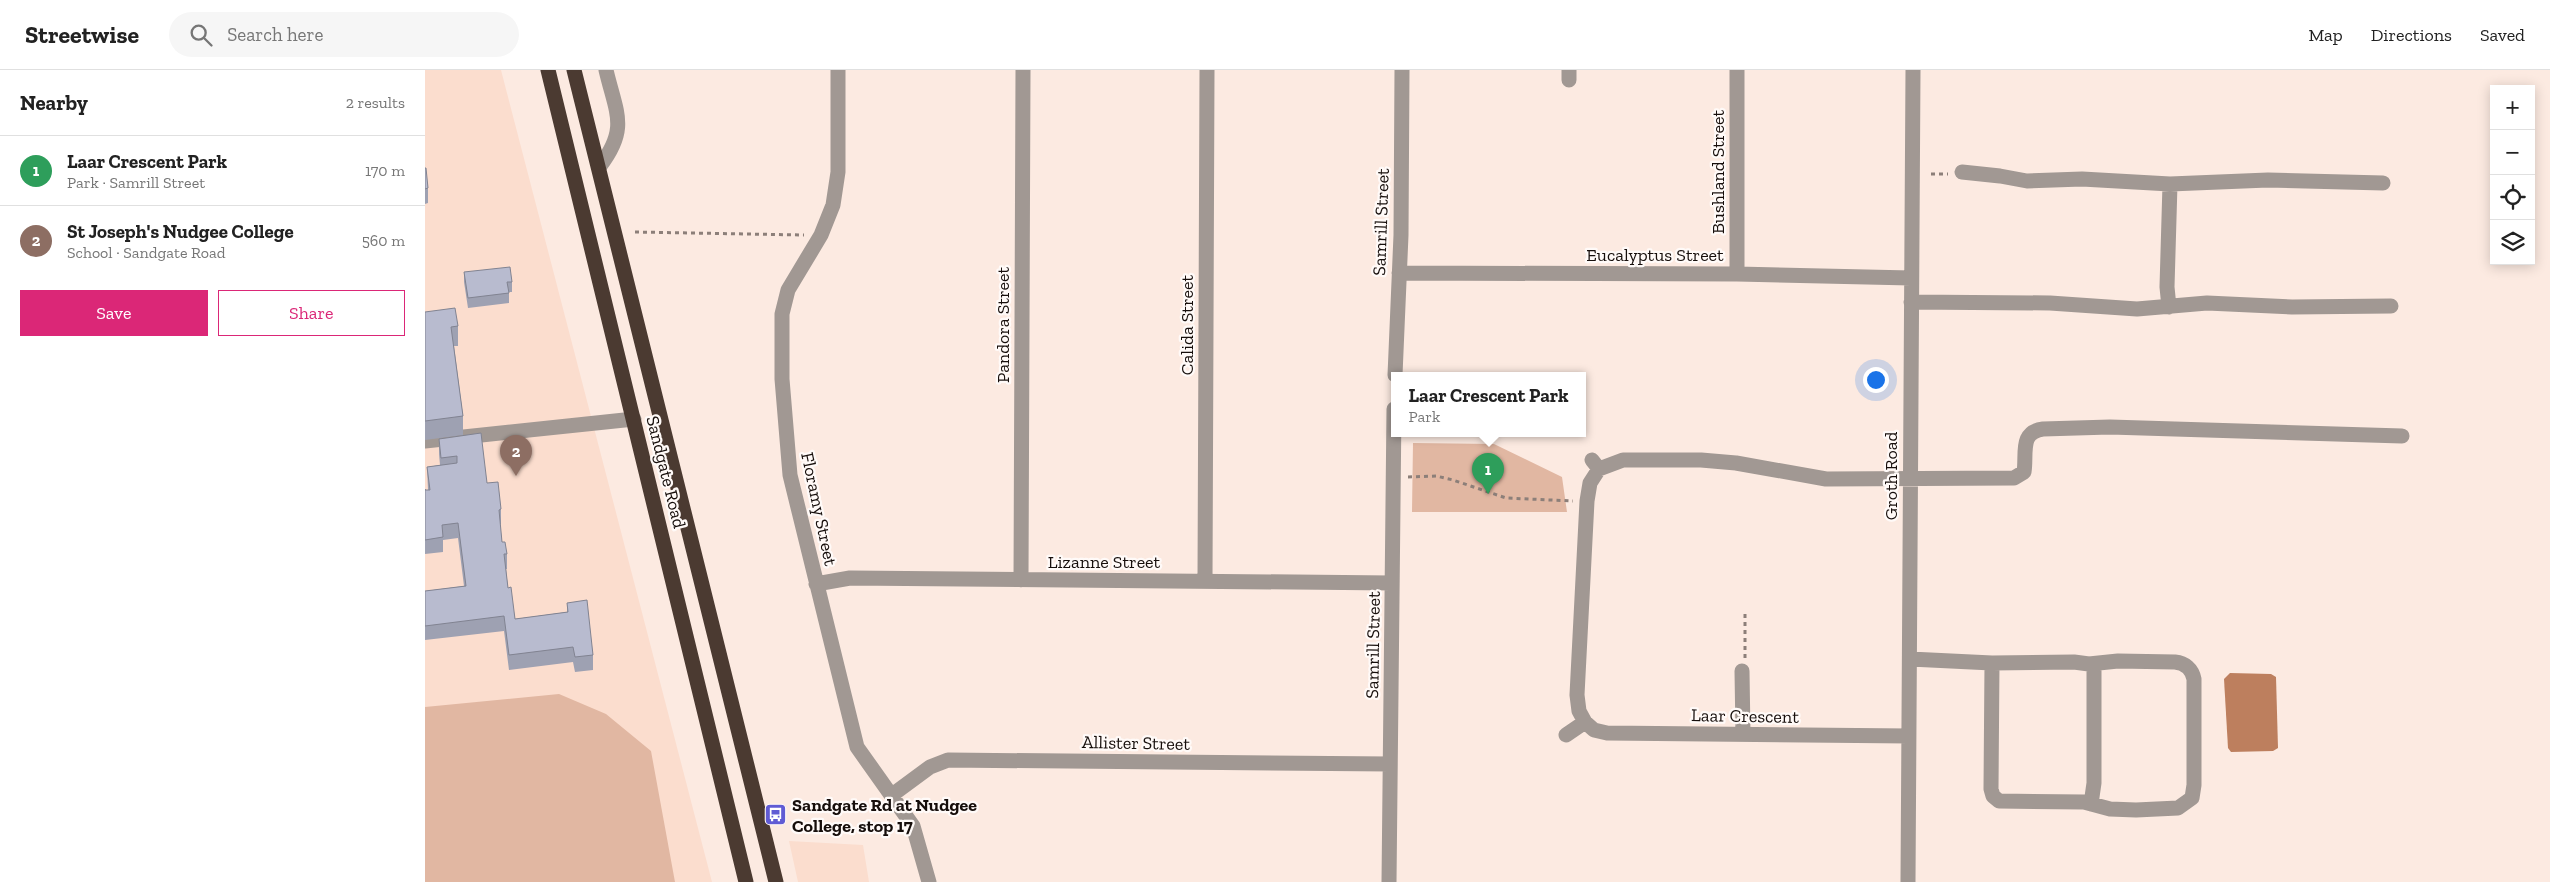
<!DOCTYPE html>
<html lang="en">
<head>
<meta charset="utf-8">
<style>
	body { margin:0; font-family:"Zilla Slab",serif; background:#f6f6f6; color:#222 }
	.controls { position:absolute; right:15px; top:15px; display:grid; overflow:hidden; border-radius:0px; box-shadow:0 2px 12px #0003 }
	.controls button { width:45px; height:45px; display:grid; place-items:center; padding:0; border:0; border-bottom:1px solid #e0e0e0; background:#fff; color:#222; font:25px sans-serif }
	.you { position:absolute; left:1450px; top:309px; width:18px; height:18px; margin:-12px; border:4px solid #fff; border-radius:50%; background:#1a73e8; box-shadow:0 0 0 8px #1a73e833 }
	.badge { display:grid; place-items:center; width:32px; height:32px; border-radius:50%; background:#db2777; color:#fff; font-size:16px; font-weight:700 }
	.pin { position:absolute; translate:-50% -41px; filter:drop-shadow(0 1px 2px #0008) }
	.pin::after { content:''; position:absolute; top:26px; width:18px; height:15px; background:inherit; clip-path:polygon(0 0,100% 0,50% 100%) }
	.popup { position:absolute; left:966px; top:302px; width:195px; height:65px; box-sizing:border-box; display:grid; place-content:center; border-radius:0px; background:#fff; filter:drop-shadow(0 1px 4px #0005); font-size:16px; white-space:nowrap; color:#767676 }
	.popup b { font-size:19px; color:#222 }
	.popup::after { content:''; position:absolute; left:50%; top:100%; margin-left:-10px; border:10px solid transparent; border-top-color:#fff }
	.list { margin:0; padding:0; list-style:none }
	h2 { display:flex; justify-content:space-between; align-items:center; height:65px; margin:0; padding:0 20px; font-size:21px }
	h2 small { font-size:16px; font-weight:400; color:#767676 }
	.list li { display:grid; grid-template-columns:32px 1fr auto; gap:15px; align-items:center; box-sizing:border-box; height:70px; padding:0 20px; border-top:1px solid #e0e0e0 }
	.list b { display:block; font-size:19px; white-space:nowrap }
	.list p { margin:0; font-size:16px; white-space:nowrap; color:#767676 }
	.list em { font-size:16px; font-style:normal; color:#767676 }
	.actions { display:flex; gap:10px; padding:15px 20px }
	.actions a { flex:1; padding:11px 0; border:1px solid #db2777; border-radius:0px; text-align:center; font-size:18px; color:#db2777 }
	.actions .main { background:#db2777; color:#fff }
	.icon { flex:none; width:28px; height:28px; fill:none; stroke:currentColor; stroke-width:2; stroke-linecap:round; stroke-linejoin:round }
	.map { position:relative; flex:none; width:2125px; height:812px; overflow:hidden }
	header { display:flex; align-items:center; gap:30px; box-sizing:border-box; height:70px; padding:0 25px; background:#fff; border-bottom:1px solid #e0e0e0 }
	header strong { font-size:24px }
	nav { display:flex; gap:28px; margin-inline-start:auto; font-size:18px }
	.search { width:350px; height:45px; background:#f6f6f6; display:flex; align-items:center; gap:12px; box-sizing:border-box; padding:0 18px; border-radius:28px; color:#767676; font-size:19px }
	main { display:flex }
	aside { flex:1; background:#fff }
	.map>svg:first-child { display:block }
	.built { fill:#fbddce }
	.green { fill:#e1b7a2 }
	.water { fill:#bd7f5e }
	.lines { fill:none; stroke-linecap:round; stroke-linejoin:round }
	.path { stroke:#8c7f79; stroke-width:3; stroke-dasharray:4 4; stroke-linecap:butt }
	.minor { stroke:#a19893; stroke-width:15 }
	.highway { stroke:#4b3a31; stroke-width:15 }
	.wall { fill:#9ea1b2 }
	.building { fill:#b8bbcf; stroke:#818391 }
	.labels { text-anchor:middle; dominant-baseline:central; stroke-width:4.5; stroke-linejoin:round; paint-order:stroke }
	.street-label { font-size:18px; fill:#160e0b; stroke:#fffaf8 }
	.poi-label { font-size:18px; font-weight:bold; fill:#160e0b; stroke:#fffaf8; text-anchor:start }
</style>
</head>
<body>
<header>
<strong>Streetwise</strong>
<div class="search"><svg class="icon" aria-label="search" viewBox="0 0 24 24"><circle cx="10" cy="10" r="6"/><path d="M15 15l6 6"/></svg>Search here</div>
<nav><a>Map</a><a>Directions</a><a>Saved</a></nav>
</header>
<main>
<aside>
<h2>Nearby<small>2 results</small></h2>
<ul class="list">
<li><span class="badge" style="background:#2e9e5b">1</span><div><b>Laar Crescent Park</b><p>Park · Samrill Street</p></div><em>170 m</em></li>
<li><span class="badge" style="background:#8d6e63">2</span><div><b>St Joseph's Nudgee College</b><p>School · Sandgate Road</p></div><em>560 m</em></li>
</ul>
<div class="actions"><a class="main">Save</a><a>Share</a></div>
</aside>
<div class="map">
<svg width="2125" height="812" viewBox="0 0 2125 812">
	<rect width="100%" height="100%" fill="#fceae1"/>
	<!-- built -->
	<path class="built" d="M0,0h76l211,812h-287z
		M364,771l74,4 6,37h-71z"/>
	<!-- green -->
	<path class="green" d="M988,373l81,1 68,33 5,35h-155z
		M134,624l47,20 45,37 24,131h-250v-175z"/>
	<!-- water -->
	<path class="water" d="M1805,603l41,1 5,3 2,71 -5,3 -42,1 -3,-4 -4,-69z"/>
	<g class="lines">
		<!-- path -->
		<path class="path" d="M1506,104h17
			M210,162l169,3
			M983,407l28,-1 17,4 53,18 67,3
			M1320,588v-45"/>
		<!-- minor -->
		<path class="minor" d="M413,0v102l-5,33 -12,30 -33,55 -6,24v65l8,96 67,272 56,79 16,56
			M1312,0v204
			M1144,10v-10
			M175,96c29,-38 16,-53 6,-96
			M1537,102l38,4 27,5 55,-2 88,5 98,-4 115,3
			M974,203l338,1 174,4
			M1486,232l139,1 87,6 70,-6 85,4 99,-1
			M1744,237l-2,-20 3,-103
			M970,305l6,-140 1,-165
			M0,371l209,-22
			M1167,390l7,9 24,-9h78l35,3 90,16 188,-1 10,-6c3,-18 -5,-40 19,-43l67,-2 292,9
			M596,510l2,-510
			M780,511l2,-511
			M391,514l34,-6 542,5
			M1485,589l82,4 82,-1 15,2 29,-3 57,1c10,1 17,7 19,17v106l-2,13 -14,10 -42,2 -26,-1 -26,-7 -85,-1 -6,-5 -2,-7 1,-126
			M1317,601l1,63
			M1160,652l9,8 13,3 302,3
			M1141,665l19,-13 -6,-11 -2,-16 10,-194 3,-18 9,-14
			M467,725l38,-28 18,-7 442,4
			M1666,734l3,-21v-119
			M964,812l5,-473
			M1483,812l5,-812"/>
		<!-- highway -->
		<path class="highway" d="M123,0l198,812
			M149,0l202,812"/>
	</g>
	<!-- wall -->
	<path class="wall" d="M0,98l3,20v15l-3,1z
		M39,202l48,10v10h-3v11l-41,5 -4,-26z
		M0,242l33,14v20h-4l9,70v19l-38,5z
		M14,369l48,44 14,26v15h-1l2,18 5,12v15h-1l2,19 7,31 52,-7v-9l26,52v15l-18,2 -2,-10 -64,8 -5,-39 -79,9v-49l39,-5 -6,-48 -15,2v12l-18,2v-65v1h3l-1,-23 13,-2 -1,-11z"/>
	<!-- building -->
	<path class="building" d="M0,98h1l2,20 -3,1z
		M85,197l2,15h-5l2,11 -41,5 -4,-26z
		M30,238l3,18 -7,1 12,89 -38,5v-109z
		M56,363l6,50 11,-1 3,27 -2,1 3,32h3l2,12h-3l4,34 3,-1 4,32 53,-7 -1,-9 20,-3 6,55 -18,2 -2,-10 -64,8 -5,-39 -79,10v-35l41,-5 -8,-63 -16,2 1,12 -18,3v-51v1h5l-3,-23 30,-4v-7l-16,2 -2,-19z"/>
	<!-- icons -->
	<defs>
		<symbol id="bus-square" viewBox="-11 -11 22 22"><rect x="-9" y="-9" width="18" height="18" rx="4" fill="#605bd4" stroke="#fffaf8"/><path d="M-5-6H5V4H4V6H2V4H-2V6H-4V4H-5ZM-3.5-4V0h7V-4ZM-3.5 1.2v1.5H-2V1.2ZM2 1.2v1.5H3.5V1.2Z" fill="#fff"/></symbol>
	</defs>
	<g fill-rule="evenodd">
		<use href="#bus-square" x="338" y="732" width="25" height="25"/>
	</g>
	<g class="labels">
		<!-- street labels -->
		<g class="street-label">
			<text transform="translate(1293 102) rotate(-90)">Bushland Street</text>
			<text transform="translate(956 152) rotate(-88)">Samrill Street</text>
			<text x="1230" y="185">Eucalyptus Street</text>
			<text transform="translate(578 255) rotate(-90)">Pandora Street</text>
			<text transform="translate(762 255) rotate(-90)">Calida Street</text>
			<text transform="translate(241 402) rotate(76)">Sandgate Road</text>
			<text transform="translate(1466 406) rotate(-90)">Groth Road</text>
			<text transform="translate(394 439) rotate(78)">Floramy Street</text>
			<text x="679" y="492">Lizanne Street</text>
			<text transform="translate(948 575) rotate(-89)">Samrill Street</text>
			<text transform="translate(1320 646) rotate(1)">Laar Crescent</text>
			<text transform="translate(711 673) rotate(1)">Allister Street</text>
		</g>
		<!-- poi labels -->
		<g class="poi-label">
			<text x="367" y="735">Sandgate Rd at Nudgee<tspan x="367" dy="21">College, stop 17</tspan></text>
		</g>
	</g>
</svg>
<div class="controls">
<button>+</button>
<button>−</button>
<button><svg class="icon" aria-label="locate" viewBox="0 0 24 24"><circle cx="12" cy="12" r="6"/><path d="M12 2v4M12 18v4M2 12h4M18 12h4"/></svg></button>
<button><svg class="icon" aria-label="layers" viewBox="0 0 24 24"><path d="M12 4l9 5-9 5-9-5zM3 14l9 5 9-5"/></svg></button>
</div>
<div class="you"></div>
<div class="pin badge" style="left:1063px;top:424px;background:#2e9e5b">1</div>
<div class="popup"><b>Laar Crescent Park</b>Park</div>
<div class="pin badge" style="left:91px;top:406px;background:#8d6e63">2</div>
</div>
</main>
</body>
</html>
